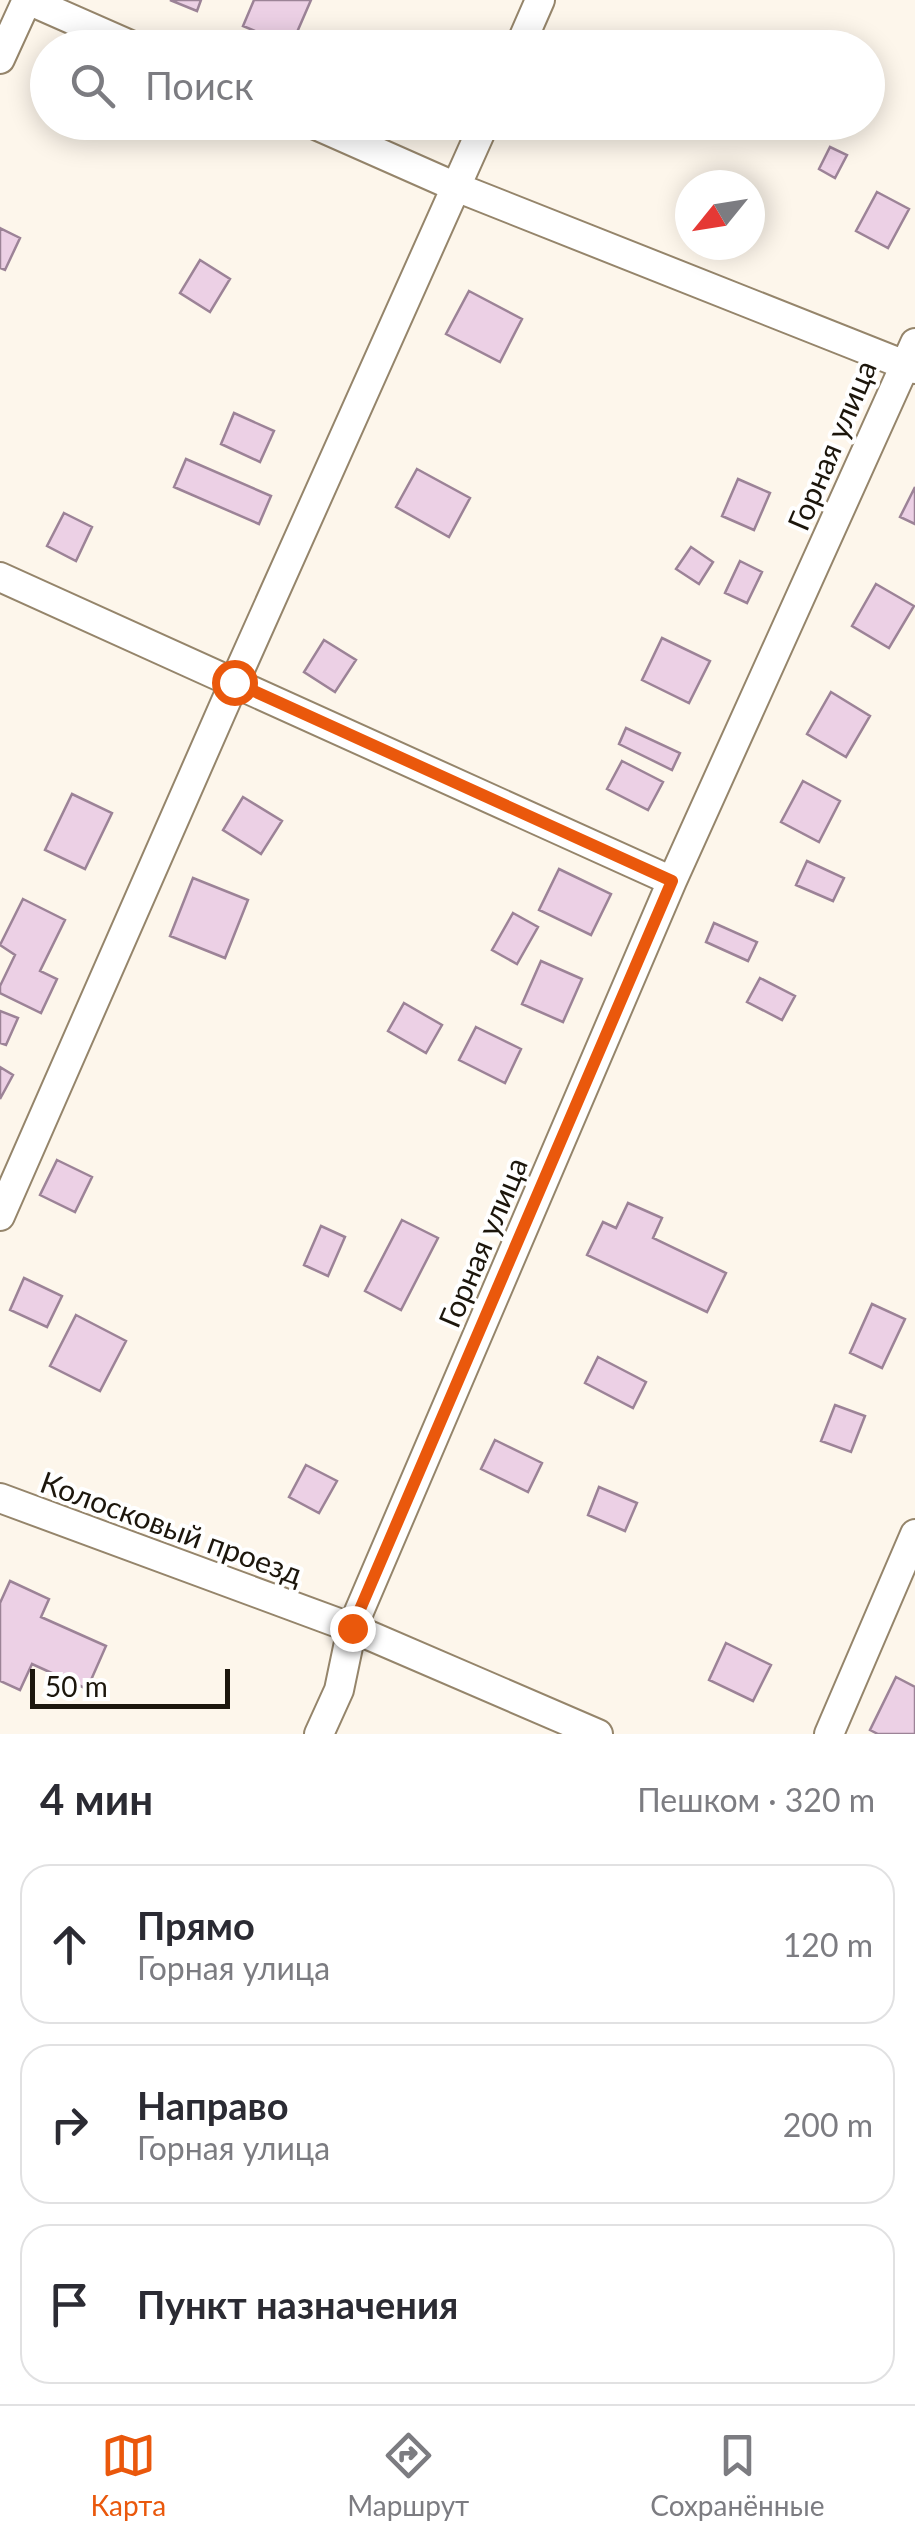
<!DOCTYPE html>
<html lang="ru">
<head>
<meta charset="utf-8">
<style>
	body { margin:0; font-family:Lato,sans-serif; background:#f2f2f3; color:#2b2b33 }
	.compass { position:absolute; left:675px; top:170px; width:90px; height:90px; border-radius:50%; background:#fff; box-shadow:0 5px 25px #0003; rotate:240deg }
	.scale { position:absolute; left:30px; bottom:25px; width:200px; box-sizing:border-box; padding-left:10px; border:5px solid #1c160c; border-top:0; font-size:28px; line-height:35px; white-space:nowrap; color:#1c160c; -webkit-text-stroke:8px #fff; paint-order:stroke }
	.stop { position:absolute; width:30px; height:30px; margin:-22px; border:8px solid #ea580c; border-radius:50%; background:#fff }
	.stop.end { background:#ea580c; border-color:#fff; box-shadow:0 2px 10px #0008 }
	.list { margin:0; padding:0; list-style:none }
	h2 { display:flex; justify-content:space-between; align-items:center; height:130px; margin:0; padding:0 40px; font-size:42px }
	h2 small { font-size:32px; font-weight:400; color:#7c7c81 }
	.list li { display:grid; grid-template-columns:65px 1fr auto; gap:30px; align-items:center; box-sizing:border-box; height:160px; margin:0 20px 20px; padding:0 20px; border:2px solid #e1e1e2; border-radius:30px }
	.list b { display:block; font-size:38px; white-space:nowrap }
	.list p { margin:0; font-size:32px; white-space:nowrap; color:#7c7c81 }
	.list em { font-size:32px; font-style:normal; color:#7c7c81 }
	.icon { flex:none; width:55px; height:55px; fill:none; stroke:currentColor; stroke-width:2; stroke-linecap:round; stroke-linejoin:round }
	.map { position:relative; flex:none; width:915px; height:1734px; overflow:hidden }
	.search { position:absolute; background:#fff; box-shadow:0 5px 25px #0003; left:30px; right:30px; top:30px; height:110px; display:flex; align-items:center; gap:25px; box-sizing:border-box; padding:0 35px; border-radius:55px; color:#7c7c81; font-size:38px }
	.sheet { height:670px; background:#fff }
	nav { display:flex; justify-content:space-around; align-items:center; box-sizing:border-box; height:140px; border-top:2px solid #e1e1e2; background:#fff; font-size:28px; color:#7c7c81 }
	nav a { display:grid; justify-items:center; gap:5px }
	nav .on { color:#ea580c }
	.map>svg:first-child { display:block }
	.building { fill:#ecd0e5; stroke:#9c8397; stroke-width:2.5 }
	.lines { fill:none; stroke-linecap:round; stroke-linejoin:round }
	.minor-casing { stroke:#95856b; stroke-width:32 }
	.minor { stroke:#fff; stroke-width:28 }
	.route { stroke:#ea580c; stroke-width:12 }
	.labels { text-anchor:middle; dominant-baseline:central; stroke-width:8; stroke-linejoin:round; paint-order:stroke }
	.street-label { font-size:30px; fill:#1c160c; stroke:#fff }
</style>
</head>
<body>
<div class="map">
<svg width="915" height="1734" viewBox="0 0 915 1734">
	<rect width="100%" height="100%" fill="#fdf6eb"/>
	<!-- building -->
	<path class="building" d="M170,0h31l-4,11z
		M254,0h57l-20,46 -48,-20z
		M830,147l17,8 -12,23 -16,-9z
		M877,192l32,17 -21,39 -32,-17z
		M0,228l20,10 -15,32 -5,-2z
		M200,260l30,19 -20,33 -30,-19z
		M469,291l53,28 -22,43 -54,-28z
		M234,413l40,18 -14,31 -39,-18z
		M186,459l85,37 -12,28 -85,-37z
		M417,469l53,29 -21,39 -53,-30z
		M738,479l32,14 -16,37 -32,-14z
		M915,487v37l-15,-7z
		M64,513l28,14 -16,34 -29,-15z
		M691,547l22,15 -14,22 -23,-15z
		M740,561l22,11 -15,31 -22,-10z
		M876,584l38,22 -25,42 -37,-22z
		M662,638l48,23 -21,42 -47,-23z
		M324,640l32,20 -21,32 -31,-20z
		M831,692l39,24 -24,41 -39,-23z
		M626,728l54,25 -8,17 -53,-26z
		M622,761l41,21 -15,28 -41,-21z
		M803,781l37,20 -21,41 -38,-20z
		M72,794l40,19 -27,56 -40,-19z
		M243,797l39,24 -21,33 -38,-24z
		M807,861l37,17 -11,23 -37,-16z
		M559,869l52,25 -20,41 -52,-25z
		M193,878l55,22 -23,58 -55,-22z
		M23,899l42,21 -25,51 17,8 -16,34 -41,-20v-7l15,-31 -15,-10z
		M513,913l25,14 -21,37 -25,-14z
		M714,923l43,19 -9,19 -42,-19z
		M541,961l41,18 -19,43 -41,-18z
		M760,978l35,18 -13,24 -35,-18z
		M404,1003l38,22 -16,28 -38,-22z
		M0,1011l18,7 -12,27 -6,-2z
		M476,1027l45,22 -16,34 -46,-23z
		M0,1067l13,8 -13,24z
		M57,1160l35,17 -17,35 -35,-17z
		M628,1203l34,15 -9,20 73,35 -19,39 -120,-57 16,-33 13,6z
		M402,1220l36,18 -37,72 -36,-19z
		M321,1226l24,11 -17,39 -24,-11z
		M24,1278l38,18 -15,31 -37,-17z
		M872,1304l33,15 -23,49 -32,-15z
		M76,1315l50,26 -26,50 -50,-25z
		M598,1357l48,25 -13,26 -48,-25z
		M835,1405l30,11 -14,36 -30,-11z
		M495,1440l47,23 -14,29 -47,-23z
		M306,1465l31,16 -18,32 -30,-16z
		M599,1487l38,16 -12,28 -37,-16z
		M10,1581l39,18 -8,18 65,29 -19,43 -55,-25 -12,26 -20,-9v-78z
		M726,1643l45,22 -18,36 -44,-21z
		M896,1677l19,10v47h-37l-8,-4z"/>
	<g class="lines">
		<defs>
			<path id="minor" d="M28,0l109,48
				M519,48l21,-48
				M0,59l27,-59
				M309,122l147,65 459,182
				M0,577l672,304
				M0,1216l234,-533 251,-561
				M0,1498l352,130 246,106
				M319,1734l20,-44 13,-62 320,-747 243,-538
				M829,1734l86,-200"/>
		</defs>
		<!-- minor casing -->
		<use href="#minor" class="minor-casing"/>
		<!-- minor -->
		<use href="#minor" class="minor"/>
	</g>
	<g class="lines">
		<!-- route -->
		<path class="route" d="M234,682l438,199 -320,747"/>
	</g>
	<g class="labels">
		<!-- street labels -->
		<g class="street-label">
			<text transform="translate(831 445) rotate(-67)">Горная улица</text>
			<text transform="translate(482 1242) rotate(-67)">Горная улица</text>
			<text transform="translate(172 1527) rotate(20)">Колосковый проезд</text>
		</g>
	</g>
</svg>
<svg class="compass" viewBox="-18 -18 36 36"><path d="M0-13l5 13h-10z" fill="#e53935"/><path d="M0 13l5-13h-10z" fill="#7c7c81"/></svg>
<div class="scale">50 m</div>
<div class="stop" style="left:234px;top:682px"></div>
<div class="stop end" style="left:352px;top:1628px"></div>
<div class="search"><svg class="icon" aria-label="search" viewBox="0 0 24 24"><circle cx="10" cy="10" r="6"/><path d="M15 15l6 6"/></svg>Поиск</div>
</div>
<section class="sheet">
<h2>4 мин<small>Пешком · 320 m</small></h2>
<ul class="list">
<li><svg class="icon" aria-label="ahead" viewBox="0 0 24 24"><path d="M12 20V5M6 11l6-6 6 6"/></svg><div><b>Прямо</b><p>Горная улица</p></div><em>120 m</em></li>
<li><svg class="icon" aria-label="right" viewBox="0 0 24 24"><path d="M7 20v-9h11M14 6l5 5-5 5"/></svg><div><b>Направо</b><p>Горная улица</p></div><em>200 m</em></li>
<li><svg class="icon" aria-label="arrive" viewBox="0 0 24 24"><path d="M6 21V4h12l-3 4 3 4H6"/></svg><div><b>Пункт назначения</b></div></li>
</ul>
</section>
<nav>
<a class="on"><svg class="icon" aria-label="map" viewBox="0 0 24 24"><path d="M3 6l6-2 6 2 6-2v14l-6 2-6-2-6 2zM9 4v14M15 6v14"/></svg>Карта</a>
<a><svg class="icon" aria-label="directions" viewBox="0 0 24 24"><path d="M12 3l9 9-9 9-9-9zM9 14v-3h6M13 9l2 2-2 2"/></svg>Маршрут</a>
<a><svg class="icon" aria-label="saved" viewBox="0 0 24 24"><path d="M7 4h10v16l-5-4-5 4z"/></svg>Сохранённые</a>
</nav>
</body>
</html>
